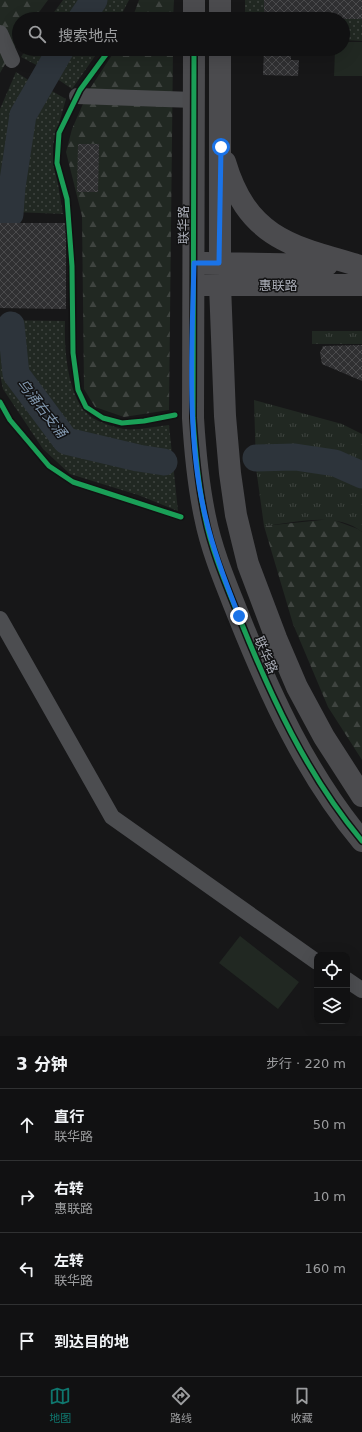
<!DOCTYPE html>
<html lang="zh">
<head>
<meta charset="utf-8">
<style>
	body { margin:0; font-family:"DejaVu Sans","Noto Sans SC",sans-serif; background:#1a1a1b; color:#f1f3f6 }
	.controls { position:absolute; right:12px; bottom:12px; display:grid; overflow:hidden; border-radius:8px; box-shadow:0 4px 16px #0002 }
	.controls button { width:36px; height:36px; display:grid; place-items:center; padding:0; border:0; border-bottom:1px solid #303132; background:#111112; color:#f1f3f6; font:20px sans-serif }
	.stop { position:absolute; width:12px; height:12px; margin:-9px; border:3px solid #1a73e8; border-radius:50%; background:#fff }
	.stop.end { background:#1a73e8; border-color:#fff; box-shadow:0 1px 4px #0008 }
	.list { margin:0; padding:0; list-style:none }
	h2 { display:flex; justify-content:space-between; align-items:center; height:52px; margin:0; padding:0 16px; font-size:17px }
	h2 small { font-size:13px; font-weight:400; color:#9c9d9f }
	.list li { display:grid; grid-template-columns:26px 1fr auto; gap:12px; align-items:center; box-sizing:border-box; height:72px; padding:0 16px; border-top:1px solid #303132 }
	.list b { display:block; font-size:15px; white-space:nowrap }
	.list p { margin:0; font-size:13px; white-space:nowrap; color:#9c9d9f }
	.list em { font-size:13px; font-style:normal; color:#9c9d9f }
	.icon { flex:none; width:22px; height:22px; fill:none; stroke:currentColor; stroke-width:2; stroke-linecap:round; stroke-linejoin:round }
	.map { position:relative; flex:none; width:362px; height:1036px; overflow:hidden }
	.search { position:absolute; background:#111112; box-shadow:0 4px 16px #0002; left:12px; right:12px; top:12px; height:44px; display:flex; align-items:center; gap:10px; box-sizing:border-box; padding:0 14px; border-radius:22px; color:#9c9d9f; font-size:15px }
	.sheet { height:340px; background:#111112 }
	nav { display:flex; justify-content:space-around; align-items:center; box-sizing:border-box; height:56px; border-top:1px solid #303132; background:#111112; font-size:11px; color:#9c9d9f }
	nav a { display:grid; justify-items:center; gap:2px }
	nav .on { color:#0f766e }
	.map>svg:first-child { display:block }
	.grass { fill:url(#grass-dots) }
	.forest { fill:url(#forest-firs) }
	.park { fill:url(#park-tufts) }
	.pitch { fill:#212822 }
	.lines { fill:none; stroke-linecap:round; stroke-linejoin:round }
	.river { stroke:#2d343b; stroke-width:27 }
	.building { fill:url(#building-cross-hatch) }
	.street { stroke:#4c4d50; stroke-width:16 }
	.secondary { stroke:#4b4b4e; stroke-width:22 }
	.cycleway-casing { stroke:#121213; stroke-width:8 }
	.cycleway { stroke:#1a9f57; stroke-width:5 }
	.route { stroke:#1a73e8; stroke-width:5 }
	.labels { text-anchor:middle; dominant-baseline:central; stroke-width:3; stroke-linejoin:round; paint-order:stroke }
	.street-label { font-size:13px; fill:#aaadb7; stroke:#121213 }
	.water-label { font-size:14px; font-style:italic; fill:#8399b0; stroke:#121213 }
</style>
</head>
<body>
<div class="map">
<svg width="362" height="1036" viewBox="0 0 362 1036">
	<defs>
		<pattern id="grass-dots" width="8" height="8" patternUnits="userSpaceOnUse"><rect width="8" height="8" fill="#212822"/><path d="M2 2h.1M6 6h.1" fill="none" stroke="#3f4440" stroke-width="1.8" stroke-linecap="round"/></pattern>
		<pattern id="forest-firs" width="22" height="20" patternUnits="userSpaceOnUse"><rect width="22" height="20" fill="#212822"/><path d="M5 1l3.5 6h-7zM16 11l3.5 6h-7z" fill="#3f4440"/></pattern>
		<pattern id="park-tufts" width="24" height="20" patternUnits="userSpaceOnUse"><rect width="24" height="20" fill="#212822"/><path d="M3 7l-1-3M5 7V3M7 7l1-3M15 17l-1-3M17 17v-4M19 17l1-3" fill="none" stroke="#3f4440"/></pattern>
		<pattern id="building-cross-hatch" width="8" height="8" patternUnits="userSpaceOnUse"><rect width="8" height="8" fill="#303032"/><path d="M0 0l8 8M0 8l8-8" fill="none" stroke="#4b4b4d"/></pattern>
	</defs>
	<rect width="100%" height="100%" fill="#171718"/>
	<!-- grass -->
	<path class="grass" d="M63,0h24l-12,19h-26z
		M101,0h28l-10,19h-29z
		M245,0h117v41l-19,-1v-21h-98z
		M27,49h28l-13,19 -21,-11z
		M69,49h31l-28,40 -22,-15z
		M16,72l17,11 -20,48 -9,80h-4v-102z
		M45,87l21,12 -13,46v19l5,20 5,30 -48,-2 2,-29 11,-67z
		M0,320l65,1c-1,27 2,77 25,95 5,5 26,12 34,13 9,2 35,-3 45,-4l9,86 -40,-16 -68,-21 -27,-25 -40,-60 -3,-14z"/>
	<!-- forest -->
	<path class="forest" d="M0,0h48l-14,19h-15v21l-19,33z
		M139,0h35l-1,19h-41z
		M116,49h57l-4,361 -45,7 -29,-10 -11,-18 -2,-173 -16,-64 6,-23 17,-39z
		M331,519l27,10 4,3v228l-34,-53 -35,-83 -29,-98z"/>
	<!-- park -->
	<path class="park" d="M312,331h50v13h-50z
		M254,400l88,24 20,10v98c-26,-21 -67,-9 -98,-6l-8,-58z"/>
	<!-- pitch -->
	<path class="pitch" d="M343,42h19v34h-28l1,-27h8z
		M240,936l59,46 -21,27 -59,-46z"/>
	<g class="lines">
		<!-- river -->
		<path class="river" d="M81,19l13,-19
			M10,214l2,-27 11,-72 38,-66
			M11,325l5,49 50,67 72,17 26,4
			M256,458l39,-1 40,6 27,12"/>
	</g>
	<!-- building -->
	<path class="building" d="M264,0h98v19h-98z
		M264,49h27v11h8l-1,16 -35,-1z
		M78,144h21l-1,48h-21z
		M0,223h66v86l-66,-1z
		M362,345v36l-40,-17 -2,-11 3,-7z"/>
	<g class="lines">
		<!-- street -->
		<path class="street" d="M0,33l12,27
			M77,96l117,4
			M0,619l112,198 205,145
			M347,980l15,10"/>
		<!-- secondary -->
		<path class="secondary" d="M194,0v19
			M220,0v19
			M194,49l-1,369c2,33 5,66 12,99 7,35 21,67 34,100 32,80 68,158 123,224
			M220,49v236l5,131 5,57 6,42 12,49 28,74 21,49 27,50 38,59
			M225,162c22,74 64,84 132,103
			M205,263l122,2
			M205,285h157"/>
		<defs>
			<path id="cycleway" d="M110,49l-30,41 -21,43 -2,30 10,36 5,67 1,87 5,37 8,17 17,11 19,5 22,-2 31,-6
				M194,49l-1,369c2,33 5,66 12,99 7,35 21,67 34,100 32,80 68,158 123,224
				M0,402l10,18 39,46 24,16 108,35"/>
		</defs>
		<!-- cycleway casing -->
		<use href="#cycleway" class="cycleway-casing"/>
		<!-- cycleway -->
		<use href="#cycleway" class="cycleway"/>
	</g>
	<g class="lines">
		<!-- route -->
		<path class="route" d="M221,147l-2,116h-25c-2,81 -8,177 12,256 8,34 20,65 33,97"/>
	</g>
	<g class="labels">
		<!-- street labels -->
		<g class="street-label">
			<text transform="translate(183 225) rotate(-90)">联华路</text>
			<text x="278" y="285">惠联路</text>
			<text transform="translate(266 655) rotate(67)">联华路</text>
		</g>
		<!-- water labels -->
		<g class="water-label">
			<text transform="translate(42 408) rotate(52)">乌涌右支涌</text>
		</g>
	</g>
</svg>
<div class="controls">
<button><svg class="icon" aria-label="locate" viewBox="0 0 24 24"><circle cx="12" cy="12" r="6"/><path d="M12 2v4M12 18v4M2 12h4M18 12h4"/></svg></button>
<button><svg class="icon" aria-label="layers" viewBox="0 0 24 24"><path d="M12 4l9 5-9 5-9-5zM3 14l9 5 9-5"/></svg></button>
</div>
<div class="stop" style="left:221px;top:147px"></div>
<div class="stop end" style="left:239px;top:616px"></div>
<div class="search"><svg class="icon" aria-label="search" viewBox="0 0 24 24"><circle cx="10" cy="10" r="6"/><path d="M15 15l6 6"/></svg>搜索地点</div>
</div>
<section class="sheet">
<h2>3 分钟<small>步行 · 220 m</small></h2>
<ul class="list">
<li><svg class="icon" aria-label="ahead" viewBox="0 0 24 24"><path d="M12 20V5M6 11l6-6 6 6"/></svg><div><b>直行</b><p>联华路</p></div><em>50 m</em></li>
<li><svg class="icon" aria-label="right" viewBox="0 0 24 24"><path d="M7 20v-9h11M14 6l5 5-5 5"/></svg><div><b>右转</b><p>惠联路</p></div><em>10 m</em></li>
<li><svg class="icon" aria-label="left" viewBox="0 0 24 24"><path d="M17 20v-9H6M10 6l-5 5 5 5"/></svg><div><b>左转</b><p>联华路</p></div><em>160 m</em></li>
<li><svg class="icon" aria-label="arrive" viewBox="0 0 24 24"><path d="M6 21V4h12l-3 4 3 4H6"/></svg><div><b>到达目的地</b></div></li>
</ul>
</section>
<nav>
<a class="on"><svg class="icon" aria-label="map" viewBox="0 0 24 24"><path d="M3 6l6-2 6 2 6-2v14l-6 2-6-2-6 2zM9 4v14M15 6v14"/></svg>地图</a>
<a><svg class="icon" aria-label="directions" viewBox="0 0 24 24"><path d="M12 3l9 9-9 9-9-9zM9 14v-3h6M13 9l2 2-2 2"/></svg>路线</a>
<a><svg class="icon" aria-label="saved" viewBox="0 0 24 24"><path d="M7 4h10v16l-5-4-5 4z"/></svg>收藏</a>
</nav>
</body>
</html>
